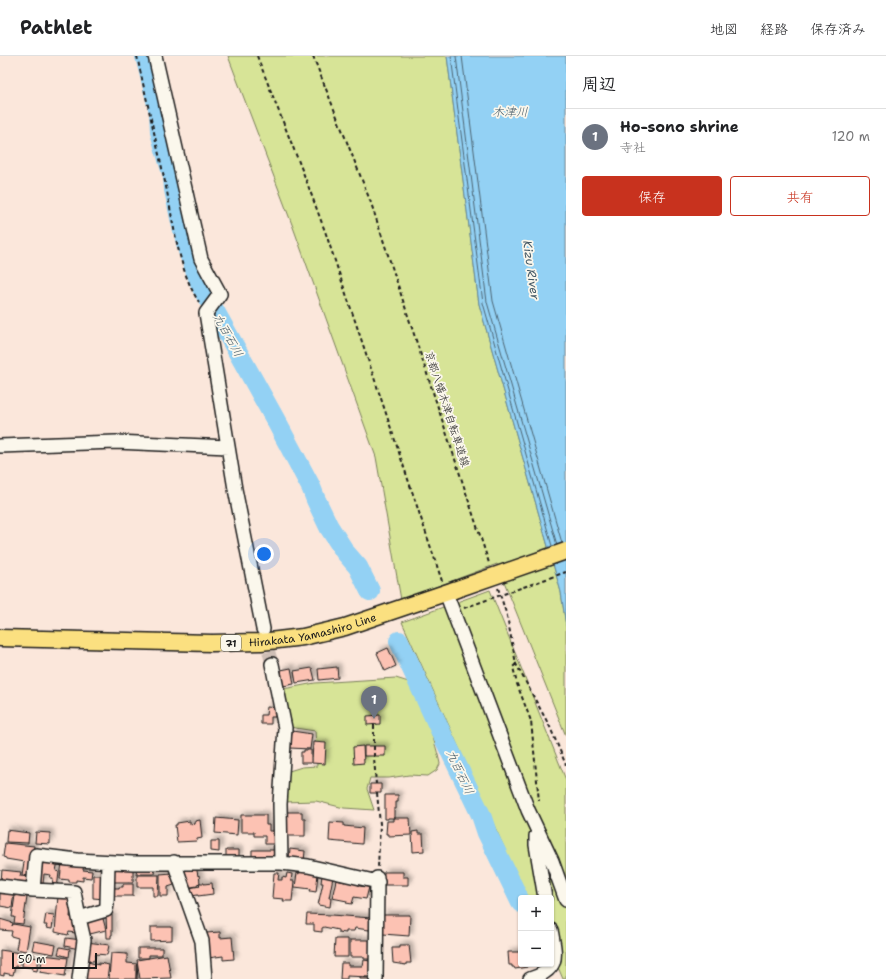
<!DOCTYPE html>
<html lang="ja">
<head>
<meta charset="utf-8">
<style>
	body { margin:0; font-family:"Shantell Sans","Klee One",sans-serif; background:#f6f6f6; color:#202124 }
	.controls { position:absolute; right:12px; bottom:12px; display:grid; overflow:hidden; border-radius:4px; box-shadow:0 1px 3px #0004 }
	.controls button { width:36px; height:36px; display:grid; place-items:center; padding:0; border:0; border-bottom:1px solid #e0e0e0; background:#fff; color:#202124; font:20px sans-serif }
	.scale { position:absolute; left:12px; bottom:10px; width:85px; box-sizing:border-box; padding-left:4px; border:2px solid #1c1c1c; border-top:0; font-size:11px; line-height:14px; white-space:nowrap; color:#1c1c1c; -webkit-text-stroke:3px #fbf7ec; paint-order:stroke }
	.you { position:absolute; left:264px; top:498px; width:14px; height:14px; margin:-10px; border:3px solid #fff; border-radius:50%; background:#1a73e8; box-shadow:0 0 0 6px #1a73e833 }
	.badge { display:grid; place-items:center; width:26px; height:26px; border-radius:50%; background:#c8321e; color:#fff; font-size:13px; font-weight:700 }
	.pin { position:absolute; translate:-50% -33px; filter:drop-shadow(0 1px 2px #0008) }
	.pin::after { content:''; position:absolute; top:21px; width:14px; height:12px; background:inherit; clip-path:polygon(0 0,100% 0,50% 100%) }
	.list { margin:0; padding:0; list-style:none }
	h2 { display:flex; justify-content:space-between; align-items:center; height:52px; margin:0; padding:0 16px; font-size:17px }
	h2 small { font-size:13px; font-weight:400; color:#757577 }
	.list li { display:grid; grid-template-columns:26px 1fr auto; gap:12px; align-items:center; box-sizing:border-box; height:56px; padding:0 16px; border-top:1px solid #e0e0e0 }
	.list b { display:block; font-size:15px; white-space:nowrap }
	.list p { margin:0; font-size:13px; white-space:nowrap; color:#757577 }
	.list em { font-size:13px; font-style:normal; color:#757577 }
	.actions { display:flex; gap:8px; padding:12px 16px }
	.actions a { flex:1; padding:9px 0; border:1px solid #c8321e; border-radius:4px; text-align:center; font-size:14px; color:#c8321e }
	.actions .main { background:#c8321e; color:#fff }
	.map { position:relative; flex:none; width:566px; height:923px; overflow:hidden }
	header { display:flex; align-items:center; gap:24px; box-sizing:border-box; height:56px; padding:0 20px; background:#fff; border-bottom:1px solid #e0e0e0 }
	header strong { font-size:19px }
	nav { display:flex; gap:22px; margin-inline-start:auto; font-size:14px }
	main { display:flex }
	aside { flex:1; background:#fff }
	.map>svg:first-child { display:block }
	.green { fill:#d7e497; stroke:#7a805a }
	.water { fill:#93d1f4; stroke:#63899e }
	.lines { fill:none; stroke-linecap:round; stroke-linejoin:round }
	.shore { stroke:#4c6472; stroke-width:1 }
	.river { stroke:#93d1f4; stroke-width:20 }
	.building { fill:#fcc2b3; stroke:#1c1c1c; filter:url(#shadow) }
	.minor-tunnel { stroke:#cebeb5; stroke-width:13; stroke-dasharray:13 6; stroke-linecap:butt }
	.minor-casing { stroke:#1c1c1c; stroke-width:16 }
	.major-casing { stroke:#1c1c1c; stroke-width:19 }
	.path { stroke:#1c1c1c; stroke-width:2; stroke-dasharray:4 3; stroke-linecap:butt }
	.minor { stroke:#fbf7ec; stroke-width:13 }
	.major { stroke:#fbe080; stroke-width:16 }
	.major-bridge-casing { stroke:#1c1c1c; stroke-width:19; stroke-linecap:butt }
	.path-bridge { stroke:#1c1c1c; stroke-width:2; stroke-dasharray:4 3; stroke-linecap:butt }
	.major-bridge { stroke:#fbe080; stroke-width:16 }
	.labels { text-anchor:middle; dominant-baseline:central; stroke-width:3.5; stroke-linejoin:round; paint-order:stroke }
	.shield { fill:#fbf7ec; stroke:#5f5e5a; stroke-width:1 }
	.shield-label { font-size:10px; font-weight:bold; fill:#1c1c1c }
	.street-label { font-size:11px; fill:#1c1c1c; stroke:#fbf7ec }
	.water-label { font-size:12px; font-style:italic; fill:#465b68; stroke:#fbf7ec }
</style>
</head>
<body>
<header>
<strong>Pathlet</strong>
<nav><a>地図</a><a>経路</a><a>保存済み</a></nav>
</header>
<main>
<div class="map">
<svg width="566" height="923" viewBox="0 0 566 923">
	<defs>
		<filter id="shadow"><feDropShadow dx="3.5" dy="-3.5" stdDeviation="2" flood-color="#0004"/></filter>
	</defs>
	<rect width="100%" height="100%" fill="#fbe7db"/>
	<filter id="ink" filterUnits="userSpaceOnUse"><feTurbulence type="fractalNoise" baseFrequency=".025" numOctaves="2"/><feDisplacementMap in="SourceGraphic" scale="8" xChannelSelector="R" yChannelSelector="G"/><feConvolveMatrix kernelMatrix="1 2 1 2 8 2 1 2 1" color-interpolation-filters="sRGB"/></filter>
	<g filter="url(#ink)">
		<!-- green -->
		<path class="green" d="M228,0h219l32,248 82,288 5,34v110l-69,-172 -96,36 -25,-143 -83,-230z
			M490,534l76,190v199h-3l-12,-28v-53h-24l-125,-276z
			M396,622c5,2 12,3 15,6 8,6 27,67 29,80l-3,6 -9,6 -19,-1 -20,3h-19l-3,11 7,21 -30,-2 -28,-7 -33,1 2,-22 4,-9 13,-4 15,-1 -2,-35 -26,-4 -6,-38 32,-6z"/>
		<!-- water -->
		<path class="water" d="M447,0h119v570l-5,-34 -82,-288z"/>
		<g class="lines">
			<!-- shore -->
			<path class="shore" d="M451,0l32,247 69,243
				M456,0l31,246 70,243
				M462,0l31,245 69,242"/>
			<!-- river -->
			<path class="river" d="M145,0l14,56 1,20 13,45 1,13 6,28 8,33 14,37 73,131 36,68 5,13 13,27 16,25 13,15 12,24
				M399,585l42,91 40,83 6,18 34,70"/>
		</g>
		<!-- building -->
		<path class="building" d="M388,592l8,18 -11,5 -8,-18z
			M337,611l1,11 -19,2 -1,-11z
			M291,612l3,16 -11,2 -2,-16z
			M312,612l3,12 -19,3 -2,-12z
			M267,651l9,1 -1,9h-4v7h-10v-9h5z
			M380,659v9l-13,1v-9z
			M292,675l20,3 -2,15 -20,-1z
			M313,686l13,1 -1,21 -13,-1z
			M363,690l1,17 -10,1 -1,-17z
			M364,690h21v10h-21z
			M304,694h7v13h-10v-11h3z
			M370,728h11v9h-11z
			M385,739h13v7h-2v7h-2v9h-6v1h-3z
			M285,756h17v7h3v17h-20z
			M241,759h25v10h3v6h8v13h-12v-8h-11v-4h-13z
			M216,762l22,2 -1,15 -22,-2z
			M393,762h17l1,17 -23,1v-2h-2l1,-13h6z
			M200,764l2,18 -5,1v2l-20,1 -2,-17h2v-2l13,-2v3l5,-1v-2z
			M330,766l14,1v3l19,2 -1,16 -33,-3z
			M7,774l22,3 -1,10 -22,-1z
			M418,775v3h5l1,17 -11,1 -1,-20z
			M36,776l14,1v11l-15,-1z
			M211,785h8v11l-8,-1z
			M5,787l29,3 -4,30 -8,-1 2,-13 -18,-3v-1l-3,-1z
			M290,793l15,2 -1,10 -15,-2z
			M226,794h13v8h-13z
			M252,794h24v8h-24z
			M40,802l18,3 -2,10 3,1 -2,17 -5,-1 1,-10h-3l1,-3 -7,-1 -1,10 -8,-1z
			M62,806l22,2 -1,6 9,1 -1,7 -8,-1v4l-7,-1v2h-7v-2l-9,-1z
			M114,810l19,2v14h-22z
			M137,810h18l-1,8h-18z
			M180,810h16l2,10 1,-1 1,8 -3,1v2l-12,2z
			M2,814l19,2 -1,4 10,1 -1,9 -28,-5z
			M299,816l19,2 -2,18 -6,-1 1,-2 -16,-2 2,-14 2,1z
			M384,816h19v5h5v8h-24z
			M172,817l2,2v10l-6,2v9h-8v-22z
			M274,817h5l-1,7h4v-3l4,1 1,-5 5,1 -1,7h3l-2,20h-9l1,-2 -12,-1z
			M93,819h12l-1,24 -11,-1z
			M137,819h22l-1,21h-5v-9h-16z
			M322,819l11,2 -4,21h2l-1,9 -12,-2 5,-22h-2z
			M336,824l9,2 1,-2 13,3v3l10,1 -3,12 -12,-2 -2,7 -6,-1 1,-2 -15,-3z
			M199,827h5v1l8,-1 1,11 -15,2v-1l-7,1 -2,-8 11,-2z
			M123,828h10v12h-22v-8h8v-1h4z
			M0,833l14,2 -2,17 -12,-2z
			M15,839l12,2 -4,27 -9,-1 1,-6h-3z
			M58,840l12,1 -1,9h2l-1,11 7,1 -2,15 -6,-1 -1,3 -13,-3z
			M46,858l8,1 -2,14 -6,-1 1,-3h-3z
			M307,858l25,1 39,3 -1,9 -1,3 -14,-2 -1,3h-8v2l-8,-1v-2l-14,-3 -2,1v4l-8,-1v-7h-8z
			M102,859l4,15 -20,5 -3,-15z
			M106,859h6v20h-1v3h-4z
			M383,859h27l-1,21 -26,-2z
			M0,863l13,4 -1,3 1,-2 17,3 -4,24 -10,-2 2,-11 -7,-2 1,-5 -12,-1z
			M151,871h21v13l-21,1z
			M220,876v6l12,-1 2,22 -11,1v-4l-15,2 -2,-25z
			M66,882l15,2 -2,9 -14,-3z
			M335,883h13v18h-14z
			M350,884h21v19h-7v-2h-14z
			M34,885l22,4 -2,9 -22,-4z
			M87,886l22,3 -2,10 -11,-1 -2,7 -9,-1z
			M400,889h9l2,18h-5v2l-13,-2 -1,-15h8z
			M60,891l10,2 -1,8 -11,-3z
			M138,892h24v7h-13v3h-11z
			M0,894l21,3 -2,14 -4,-1 -2,9 -9,-2v3l-4,-1z
			M508,896h13v12h6v3l-12,2 -1,-2h-2v-2h-3z
			M111,897l16,1v9l10,1 -1,15h-27z
			M43,899l25,3 -3,18 -25,-4z
			M167,899l4,23 -31,1 -3,-19z
			M23,900l16,2 -2,13 -5,-1 1,-2 -11,-2z
			M364,904l6,1 -1,16 -22,-1v3h-7l1,-16h7v3h15z
			M84,905l15,4v-2l10,2 -2,14h-25z
			M136,909h1l1,14h-2z
			M360,921l10,1v1h-10z"/>
		<g class="lines">
			<!-- minor-tunnel -->
			<path class="minor-tunnel" d="M264,577l8,31"/>
			<defs>
				<path id="minor" d="M155,0l46,203 19,35 -14,19 29,176 28,140
					M0,390l116,-4 112,5
					M446,537l82,217 24,51 14,39
					M272,608l13,64 -5,76 1,59
					M536,780v9l9,53
					M174,806l28,79 3,38
					M0,830l33,4 41,2 5,26
					M33,834l3,-35 41,5 56,3h148l27,3 70,16
					M79,923l5,-39 -5,-22 27,-8 1,-6 1,-42
					M376,923l1,-101
					M530,923c30,-10 26,-22 21,-49"/>
				<g id="major">
					<path id="s1" d="M0,582l212,5 49,-1 42,-5 42,-10 109,-37"/>
				</g>
			</defs>
			<!-- minor casing -->
			<use href="#minor" class="minor-casing"/>
			<!-- major casing -->
			<use href="#major" class="major-casing"/>
			<!-- path -->
			<path class="path" d="M137,0c9,42 19,84 28,126 8,36 13,89 34,120
				M257,0l49,124 20,54 116,347
				M313,0l58,147 118,360
				M498,532l9,28 9,48 34,63 16,38
				M516,608l-3,3 4,17 14,37 8,80
				M374,669v32l2,27
				M377,737l3,31 -2,44"/>
			<!-- minor -->
			<use href="#minor" class="minor"/>
			<!-- major -->
			<use href="#major" class="major"/>
			<defs>
				<path id="major-bridge" d="M454,534l112,-39"/>
			</defs>
			<!-- major-bridge casing -->
			<use href="#major-bridge" class="major-bridge-casing"/>
			<!-- path-bridge -->
			<path class="path-bridge" d="M464,552l102,-36"/>
			<!-- major-bridge -->
			<use href="#major-bridge" class="major-bridge"/>
		</g>
	</g>
	<g class="labels">
		<!-- shield labels -->
		<rect class="shield" x="221" y="579" width="20" height="16" rx="3"/>
		<g class="shield-label">
			<text x="231" y="587">71</text>
		</g>
		<!-- street labels -->
		<g class="street-label">
			<text transform="translate(447 353) rotate(72)">京都八幡木津自転車道線</text>
			<text stroke="none"><textPath href="#s1" startOffset="314">Hirakata Yamashiro Line</textPath></text>
		</g>
		<!-- water labels -->
		<g class="water-label">
			<text x="510" y="56">木津川</text>
			<text transform="translate(531 214) rotate(82)">Kizu River</text>
			<text transform="translate(228 279) rotate(61)">九百石川</text>
			<text transform="translate(460 716) rotate(65)">九百石川</text>
		</g>
	</g>
</svg>
<div class="controls">
<button>+</button>
<button>−</button>
</div>
<div class="scale">50 m</div>
<div class="you"></div>
<div class="pin badge" style="left:374px;top:663px;background:#6b7280">1</div>
</div>
<aside>
<h2>周辺<small></small></h2>
<ul class="list">
<li><span class="badge" style="background:#6b7280">1</span><div><b>Ho-sono shrine</b><p>寺社</p></div><em>120 m</em></li>
</ul>
<div class="actions"><a class="main">保存</a><a>共有</a></div>
</aside>
</main>
</body>
</html>
